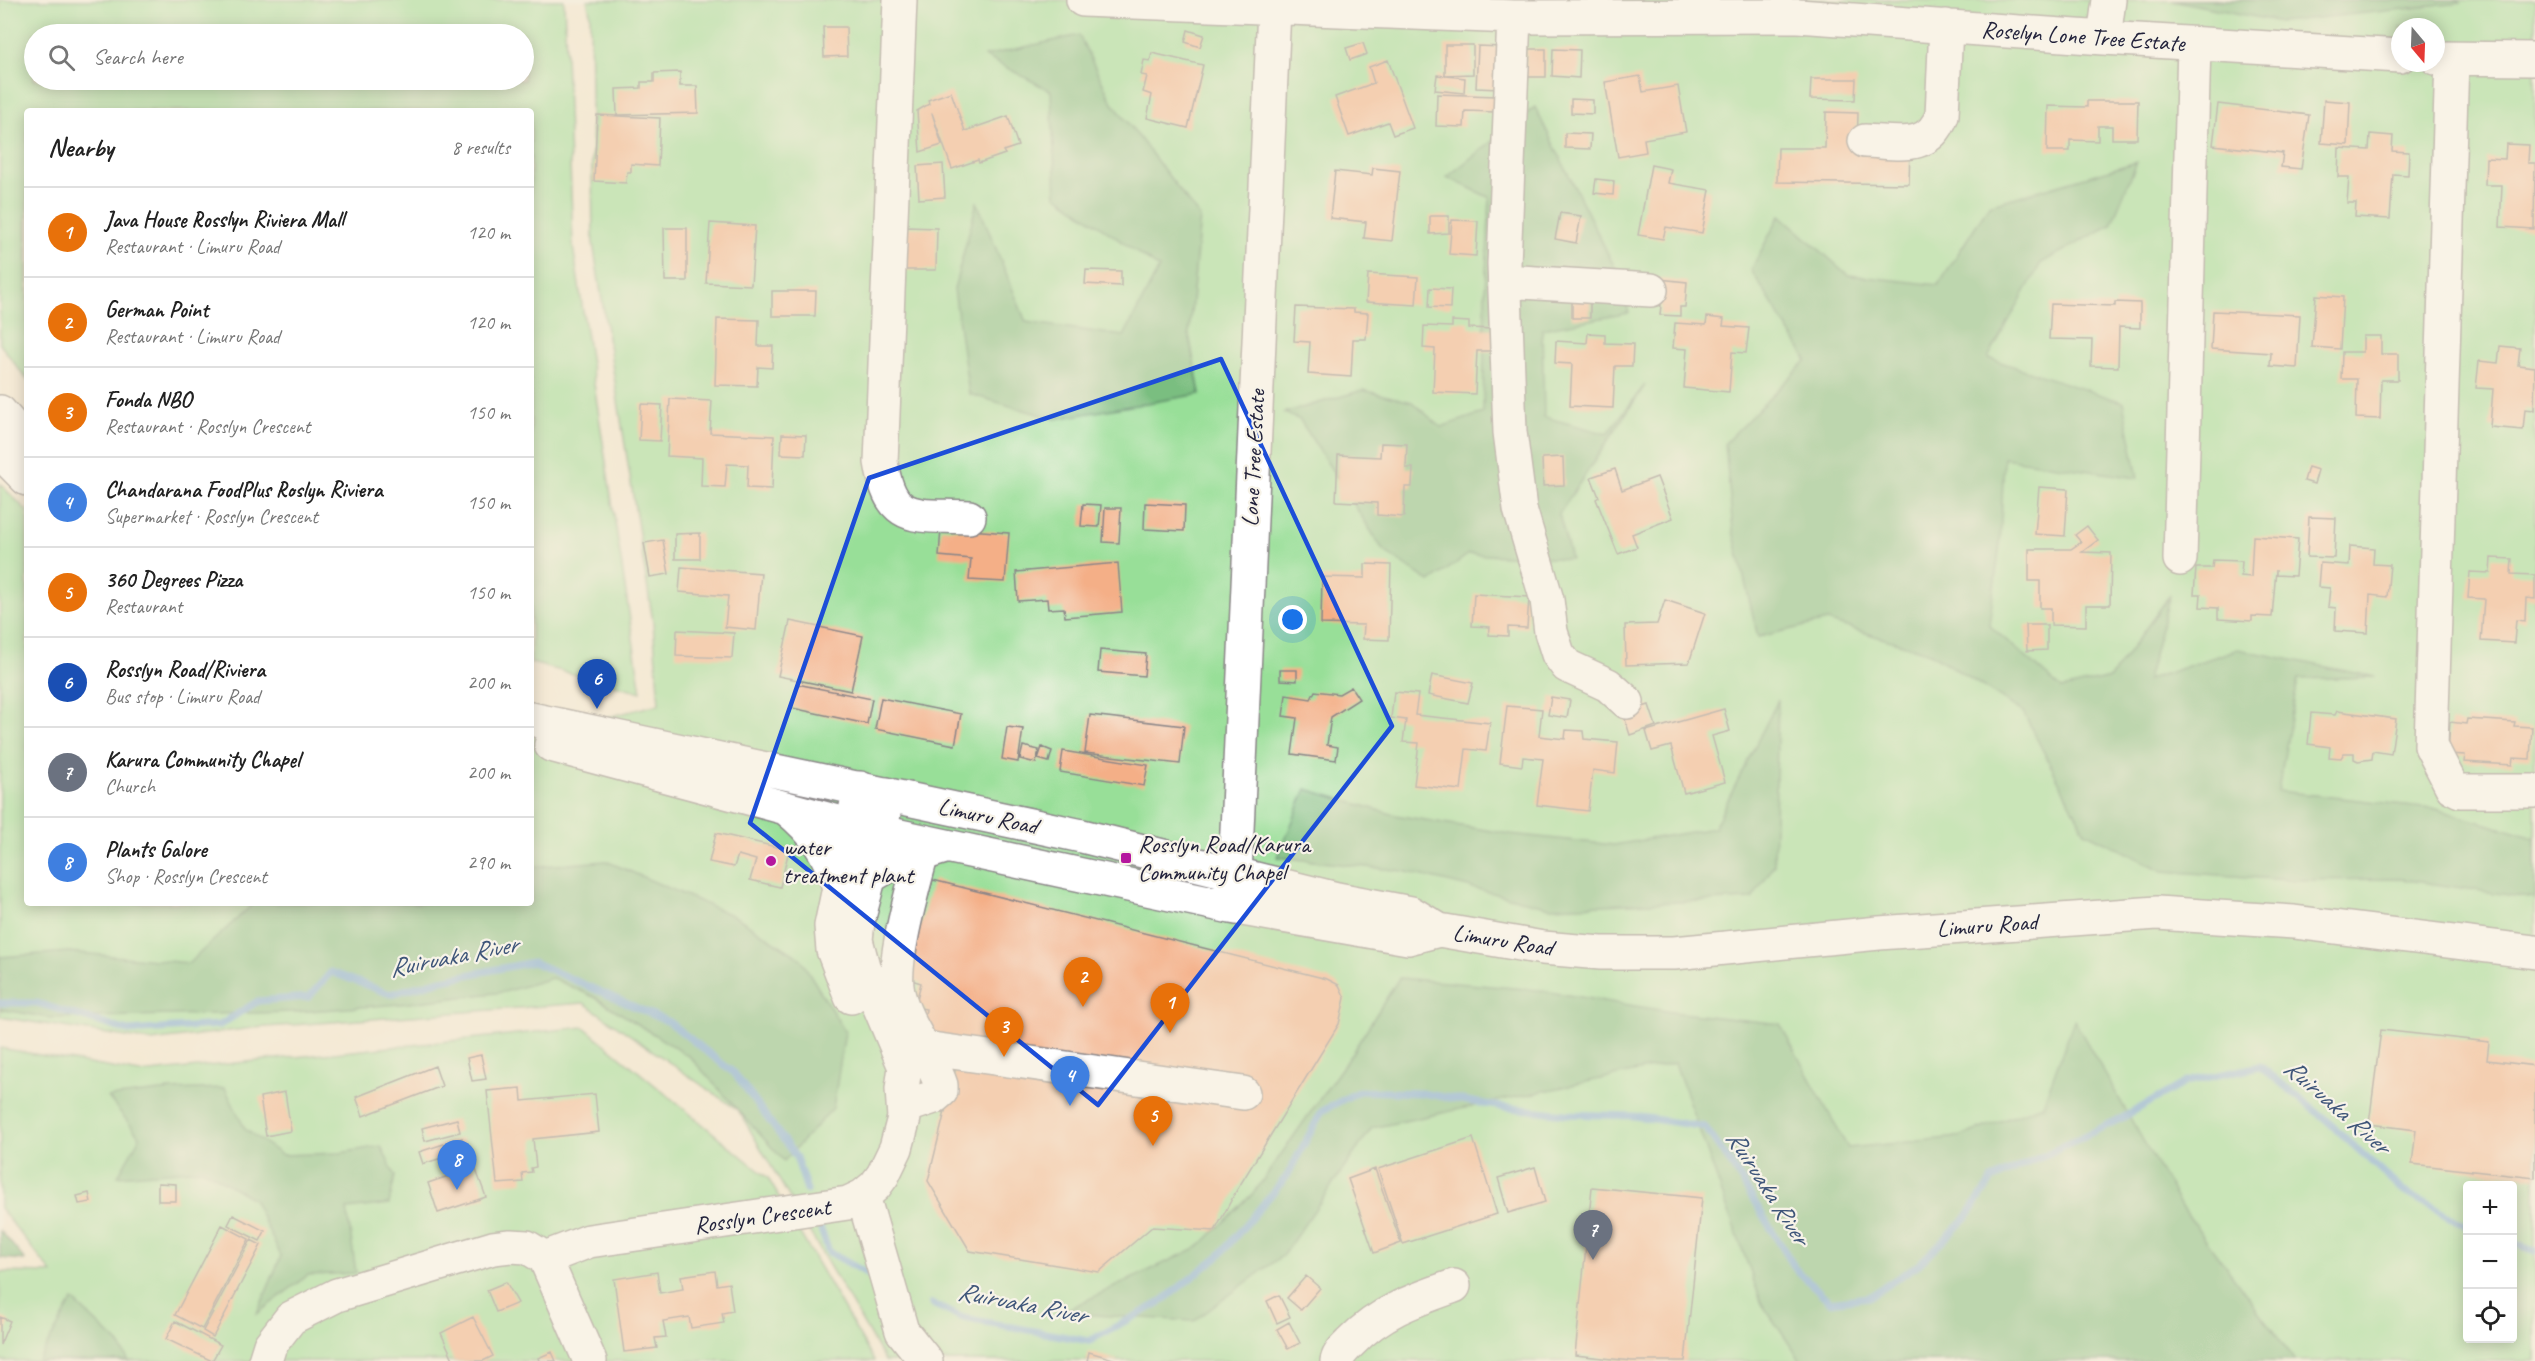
<!DOCTYPE html>
<html lang="en">
<head>
<meta charset="utf-8">
<style>
	body { margin:0; font-family:Caveat,sans-serif; background:#f6f6f6; color:#222 }
	.controls { position:absolute; right:18px; bottom:18px; display:grid; overflow:hidden; border-radius:6px; box-shadow:0 3px 15px #0003 }
	.controls button { width:54px; height:54px; display:grid; place-items:center; padding:0; border:0; border-bottom:2px solid #e0e0e0; background:#fff; color:#222; font:30px sans-serif }
	.compass { position:absolute; left:2391px; top:18px; width:54px; height:54px; border-radius:50%; background:#fff; box-shadow:0 3px 15px #0003; rotate:161deg }
	.you { position:absolute; left:1293px; top:620px; width:21px; height:21px; margin:-15px; border:4px solid #fff; border-radius:50%; background:#1a73e8; box-shadow:0 0 0 9px #1a73e833 }
	.badge { display:grid; place-items:center; width:39px; height:39px; border-radius:50%; background:#0f766e; color:#fff; font-size:20px; font-weight:700 }
	.pin { position:absolute; translate:-50% -50px; filter:drop-shadow(0 2px 3px #0008) }
	.pin::after { content:''; position:absolute; top:32px; width:21px; height:18px; background:inherit; clip-path:polygon(0 0,100% 0,50% 100%) }
	.list { margin:0; padding:0; list-style:none }
	h2 { display:flex; justify-content:space-between; align-items:center; height:78px; margin:0; padding:0 24px; font-size:26px }
	h2 small { font-size:20px; font-weight:400; color:#767676 }
	.list li { display:grid; grid-template-columns:39px 1fr auto; gap:18px; align-items:center; box-sizing:border-box; height:90px; padding:0 24px; border-top:2px solid #e0e0e0 }
	.list b { display:block; font-size:22px; white-space:nowrap }
	.list p { margin:0; font-size:20px; white-space:nowrap; color:#767676 }
	.list em { font-size:20px; font-style:normal; color:#767676 }
	.icon { flex:none; width:33px; height:33px; fill:none; stroke:currentColor; stroke-width:2; stroke-linecap:round; stroke-linejoin:round }
	.map { position:relative; flex:none; width:2535px; height:1361px; overflow:hidden }
	.search { position:absolute; background:#fff; box-shadow:0 3px 15px #0003; left:24px; top:24px; width:510px; height:66px; display:flex; align-items:center; gap:15px; box-sizing:border-box; padding:0 21px; border-radius:33px; color:#767676; font-size:22px }
	.panel { position:absolute; background:#fff; box-shadow:0 3px 15px #0003; left:24px; top:108px; width:510px; height:798px; border-radius:6px }
	.map>svg:first-child { display:block }
	.green { fill:#98df98; stroke:#5d806a; stroke-width:1.5; fill-rule:evenodd }
	.forest { fill:#7abe80; stroke:#4e705e; stroke-width:1.5 }
	.lines { fill:none; stroke-linecap:round; stroke-linejoin:round }
	.stream { stroke:#68a1d7; stroke-width:7 }
	.building { fill:#f4af87 }
	.minor-casing { stroke:#8b8688; stroke-width:36 }
	.major-casing { stroke:#8b8688; stroke-width:36 }
	.minor { stroke:#fff; stroke-width:33 }
	.major { stroke:#fff; stroke-width:33 }
	.marked { fill:none; stroke:#1d4ed8; stroke-width:4.5; stroke-linejoin:round }
	.poi-dot { fill:#b5179e; stroke:#f7f3e8; stroke-width:2 }
	.labels { text-anchor:middle; dominant-baseline:central; stroke-width:4.5; stroke-linejoin:round; paint-order:stroke }
	.street-label { font-size:24px; fill:#22223b; stroke:#f7f3e8 }
	.poi-label { font-size:24px; fill:#22223b; stroke:#f7f3e8; text-anchor:start }
	.water-label { font-size:26px; font-style:italic; fill:#3e5579; stroke:#f7f3e8 }
</style>
</head>
<body>
<div class="map">
<svg width="2535" height="1361" viewBox="0 0 2535 1361">
	<rect width="100%" height="100%" fill="#f7f3e8"/>
	<filter id="ink" filterUnits="userSpaceOnUse"><feTurbulence type="fractalNoise" baseFrequency=".0167" numOctaves="2"/><feDisplacementMap in="SourceGraphic" scale="12" xChannelSelector="R" yChannelSelector="G"/><feConvolveMatrix kernelMatrix="1 2 1 2 8 2 1 2 1" color-interpolation-filters="sRGB"/></filter>
	<filter id="wash" filterUnits="userSpaceOnUse"><feTurbulence type="fractalNoise" baseFrequency=".008" numOctaves="4" result="noise"/><feDisplacementMap in="SourceGraphic" scale="24" xChannelSelector="R" yChannelSelector="G"/><feGaussianBlur stdDeviation="1.35" result="paint"/><feColorMatrix in="noise" values="0 0 0 0 0 0 0 0 0 0 0 0 0 0 0 0 0 1.4 0 .05"/><feComposite in="paint" operator="in"/></filter>
	<g filter="url(#wash)">
		<rect width="100%" height="100%" fill="#f4e9d4"/>
		<!-- green -->
		<path class="green" d="M0,0h564l9,246 68,446 -110,-29v-552h-504v269l-27,-36zM34,34h490v46h-490z
			M587,0h1948v1361h-1650l-146,-250 -155,-108 -331,25 -101,13 -152,-24v-533l27,27v392h504v-166l128,-33 -6,-82 -60,-379 -3,-230zM2400,27h36v36h-36zM2468,1186h44v152h-44z
			M584,1027l184,151 106,183h-874v-89l52,1 -52,-65v-160l140,25z"/>
		<!-- forest -->
		<path class="forest" d="M2172,0h281l8,3 -181,19z
			M1079,35l33,67 88,115 -11,117 11,60 -145,25 -86,-25 -15,-105 23,-87 49,120 98,14 35,-68 -103,-73 -5,-104 -67,-35z
			M1535,107l84,169 10,37 -87,16 2,88 63,17 38,-49 -86,129 12,45 -102,-5 -39,28 -47,-32 -83,-130 -16,-7 79,-23 49,12 29,25 42,-14 2,-122 5,-93 -43,-21z
			M2137,162l-26,63 -70,38 -53,95 135,44 15,76 -134,-20 -4,85 -11,82 73,64 48,-11 60,-83 -23,85 91,-31 137,28 -77,2 -20,112 154,17 103,30v61l-134,-20 -112,1 -126,-9 -78,-39 -62,-120 -93,-59 -103,-32 -69,16 -25,-106 -8,-88 82,-83 -56,-90 29,-55 68,60 90,10 51,-80z
			M1778,700l-4,165 -22,34 -202,8 -147,-36 -125,-14 28,-68 89,26 115,19 104,11 100,-17z
			M606,861l132,57 62,40 45,74 -12,76 -49,53 -94,-104 -94,-59 -44,-20 -48,14 -104,12 -105,8 -245,6 -50,-9v-52l69,-5 120,11 65,-60h277v-36z
			M1399,978l138,12 135,22 108,12 68,124 111,-11 84,-32 31,-85 105,183 116,158h-494l-39,-57 -87,-241 -303,65 -89,127 -89,66 -134,-8 140,-67 56,-56 96,-137z
			M225,1088l20,41 37,26 58,-2 41,-7 14,30 -6,28 -42,5 9,64 -48,2 -51,39 24,-58 -28,-57 -50,-30 -85,7 22,-39 -32,-40 62,-7z
			M0,1230l25,30 -25,-2z
			M73,1300l45,43 11,18h-91z"/>
		<g class="lines">
			<!-- stream -->
			<path class="stream" d="M0,1003h37l91,28 92,-6 38,-24 51,-4 22,-25 59,22 52,-14 91,-18 136,60 65,51 62,84 11,33
				M820,1227l9,25 46,26
				M2512,1243l23,8
				M932,1304l31,14 126,23 72,-39 59,-47 67,-79 35,-65 37,-20 62,2 81,14 64,7 68,2 71,11 30,43 60,98 35,34 39,-5 50,-33 47,-46 26,-38 130,-62 64,-36 74,-16 64,52 79,73 65,36"/>
		</g>
		<g id="blocks">
			<!-- building -->
			<path class="building" d="M823,27h23l1,29 -23,1z
				M1188,30l16,5 -4,12 -15,-5z
				M1363,43l4,11 -17,6 -4,-12z
				M1445,45h28v29l-28,1z
				M1478,46l24,1 -3,42 -23,-1z
				M1526,49h20v28h-21z
				M1553,49l27,1 -1,28 -27,-2z
				M1152,53l51,12 -15,63 -41,-10 5,-23 -9,-3 4,-16 -6,-1 3,-15 6,1z
				M1388,60l25,68 -20,7 -5,-13 -39,14 -14,-39 39,-14 -5,-16z
				M680,72v14h17l1,27 -81,2 -1,-26 25,-1v-6h13v-9z
				M1437,75l28,3 -1,15 -29,-3z
				M1640,76l3,16 35,-6 8,46 -42,7 2,13 -28,5 -13,-75z
				M1811,79h45l-1,21 -45,-1z
				M951,92l14,39 43,-15 10,30 -15,5 2,3 -26,9 -1,-3 -26,9 -20,-56 10,32 -22,7 -3,-41 12,-7 -1,-4z
				M1437,94l60,2 -1,16 -31,-1 -1,16 -28,-1z
				M1571,99l22,1v14l-22,-1z
				M2324,100l26,2 -2,43 -27,-2z
				M2087,101h51l-1,38h-25v-13h-14v15l-28,-1v11h-23l1,-45 39,1z
				M2218,104l91,11 -8,54 -20,-2 2,-14 -70,-8z
				M1826,112l32,1 -1,35 53,1 -1,35 -132,-2 1,-34h47z
				M597,115l63,3 -2,48 -27,-2v8h-4l-1,11 -32,-2z
				M1565,133l26,1 -1,15 -25,-1z
				M2370,134l23,2 -1,15 17,1 -1,23 -15,-1 -3,45 -35,-2 1,-14h-9l2,-26h-11l1,-29 30,2z
				M2506,144l23,1 -1,18h7l-1,66 -34,-2 2,-42h-17l1,-27 19,1z
				M943,164l2,33 -26,2 -2,-33z
				M1651,165l20,4 -3,14 42,7 -8,43 -36,-6 -3,12 -25,-4z
				M1373,168l27,3 -8,70 -28,-3 2,-16 -36,-4 5,-47 37,4z
				M1596,179l18,2 -1,14 -19,-2z
				M1560,213l21,3 -5,27 -21,-4z
				M1430,216h19v17l-19,1z
				M1452,220l26,1 -2,35 -27,-2z
				M710,223l45,3 -4,59 -45,-2z
				M907,227l30,1 -1,42h-31z
				M664,228h23v53h-22z
				M1086,270l35,1v15l-36,-2z
				M1368,274l50,3 -2,28 -50,-3z
				M1659,279l28,3 -2,25h-5v9l-20,-1 1,-10h-5z
				M1430,288l21,1 -1,19 -21,-1z
				M772,291h44l-1,25h-43z
				M1572,292l18,1v25h-18z
				M2316,295l27,2 -3,52 -28,-2z
				M2115,302l25,1v25l-21,-1 -1,40 -27,-1 1,-26 -43,-1 2,-35 64,2z
				M1296,307l58,2v3l14,1 -2,26h-13l-2,38 -43,-3 2,-32 -16,-1z
				M2213,311l87,4 -3,53 -27,-2 1,-13 -60,-4z
				M1707,317l17,2 -1,7 26,2 -3,25 -14,-1 -3,40 -45,-4 3,-39 -14,-1 2,-25 31,2z
				M717,319l42,1 -1,26h15l-1,22 -14,-1 -1,19 -42,-1z
				M1452,321l17,1v6l25,1 -1,22h-16l-2,43 -42,-2 2,-43 -12,-1 1,-22 28,1z
				M1588,333l17,1v9l28,1 -1,22h-17l-2,42 -43,-2 2,-42 -17,-1 1,-22 31,2z
				M2363,336h18v18h17v26h-17l-1,39 -24,-1 1,-39h-16l1,-27h21z
				M2500,346l20,2 -2,17 17,2 -1,43 -9,-1 -2,21 -33,-3 3,-38 -17,-1 3,-27 19,2z
				M670,399l42,2 -2,32 64,3 -2,53 -25,-1 1,-23 -21,-1 -2,23 -24,-1 1,-28 -35,-2z
				M641,404l21,1 -2,36 -21,-1z
				M782,434l24,1 -1,20 -24,-1z
				M1381,443l26,1 -1,24h7l-1,19h-7l-1,30 -27,-2v-12l-41,-2 2,-46 42,2z
				M1563,457l1,28 -21,1 -1,-28z
				M2308,467l10,3 -4,14 -10,-3z
				M1615,469l7,21 35,-13 16,41 -41,16 5,13 -19,7 -22,-55 3,-2 -8,-20z
				M2039,487l29,2 -3,47 -30,-2z
				M1145,503l40,2 -1,26 -40,-2z
				M1083,504l18,1 -2,22 -18,-1z
				M1105,508h16l-2,35 -16,-1z
				M2309,517l27,1 -2,40 -27,-1z
				M2087,526l11,14 -16,12 29,1 -1,52h-24v21l-35,-1v-17h-11v-27h-11v-32h42l10,-7 -6,-7z
				M941,528l68,5 -4,49 -36,-2 2,-21 -32,-3z
				M700,533v26h-25v-25z
				M2253,536l45,3 -3,37 -19,-1v-5l-4,47 -20,-1v5l-34,-2v-11l-18,-1 1,-13h-7l2,-26h16l1,-8 29,1 -1,15 10,1z
				M663,540l6,34 -19,3 -6,-34z
				M2350,546l24,2 -1,16 17,1 -3,32 -17,-2 -2,38 -33,-2 1,-23 -8,-1 2,-19 -12,-1 2,-24 29,2z
				M2491,558l21,1 -1,15 24,1v24l-9,-1 -1,23 -9,-1 -2,23 -33,-2 3,-42 -16,-1 2,-26 20,1z
				M1118,563l4,49 -57,5 -1,-9 -16,1 -1,-10 -29,2 -2,-29z
				M1365,564l26,1 -2,75 -26,-1 1,-14 -43,-1 1,-47 43,1z
				M681,567l80,6 -5,57 -31,-3 3,-31 -49,-4z
				M1474,594l55,3 -2,31 -19,-1v9l-19,-1 1,-8 -18,-1z
				M1665,600l40,13 -16,50 -63,2 -1,-40 32,-1z
				M790,621l73,15 -12,55 -73,-15z
				M2026,625h21v25l-20,1z
				M677,630l57,3 -2,25 -56,-2z
				M1100,650l46,4 -2,22 -46,-4z
				M1280,670h17v11l-17,-1z
				M1432,675l41,8 -5,20 -40,-8z
				M797,684l75,15 -5,25 -75,-16z
				M1351,687l8,12 -28,18 -4,28 11,2 -2,13 -44,-6 5,-36 -14,-2 3,-21 25,4 4,-8 24,3z
				M1394,692l24,2 -3,21 75,8 -4,28 -20,-2 -5,41 -47,-5 5,-42 -16,-1 3,-22 -15,-2z
				M1551,697l19,3 -3,18 -19,-3z
				M881,698l80,16 -6,31 -80,-16z
				M1649,705l7,21 -26,9 -7,-22z
				M1507,706l35,3 -3,27 26,3 1,-9 17,1 1,8 34,3 -3,31 -22,-3 -5,41 -51,-6 6,-46 -20,-2 -1,9 -22,-3z
				M1724,709l6,22 -18,5 13,46 -41,11 -13,-47 -19,5 -6,-20z
				M2337,711l59,8 -5,35 -18,-3 -1,8 -14,2 -4,-2v-6h-10l-3,5 -12,-1 1,-10 -22,-3 3,-31 24,2z
				M1090,715l94,11 -4,38 -95,-11z
				M2467,719l48,3 -1,4 18,1 -2,32 -17,-1 -1,7 -48,-3 1,-7 -17,-1 2,-32 16,2z
				M1007,727l16,2 -5,33 -16,-3z
				M1023,746l16,4 -3,13 -16,-4z
				M1042,747l10,4 -3,11 -11,-3z
				M1063,751l85,14 -4,21 -84,-14z
				M716,833l73,17 -9,37 -30,-7 6,-20 -18,-5 -4,12 -25,-5z
				M933,880l394,99 12,6 6,13 -6,26 -104,169 -20,38 -63,-4 -53,45 -129,-21 -42,-70 32,-131 -39,-10 5,-31 -11,-2 6,-24 -16,-5z
				M2381,1030l108,12 -2,18 48,6v112l-123,-14 4,-34 -47,-6z
				M481,1055l5,24 -14,2 -5,-23z
				M435,1066l7,20 -79,30 -7,-19z
				M521,1088l1,13 73,-7 4,38 -66,7 3,28 -5,1 1,4 -10,1 1,9 -26,2 -10,-93z
				M285,1092l6,39 -25,5 -6,-39z
				M457,1119l3,13 -35,9 -3,-13z
				M462,1138l4,12 -43,14 -4,-12z
				M1473,1138l24,76 -94,30 -25,-75z
				M475,1167l11,30 -48,16 -10,-30z
				M1535,1167l10,35 -37,11 -10,-35z
				M1375,1169l26,74 -27,10 -26,-74z
				M158,1183l18,1v17h-18z
				M1592,1187l110,11 -17,163h-53l-57,-6z
				M89,1193l2,9 -12,2 -2,-8z
				M233,1215l32,16 -5,10 -32,-16z
				M222,1225l27,14 -47,90 -27,-14z
				M251,1240l10,5 -48,92 -10,-6z
				M715,1271l2,14 12,-2 4,28 -11,2 2,10 -33,5 -2,-11 -26,4 3,16 -11,1 2,10 -33,4 -10,-73 43,-7 3,21 23,-4 -2,-13z
				M1306,1276l14,12 -19,22 -14,-12z
				M506,1282l12,21 -22,9 -9,-22z
				M1279,1295l11,22 -13,6 -10,-22z
				M0,1317l10,4 -10,24z
				M473,1317l20,39 -10,5h-29l-13,-28z
				M175,1321l46,24 -9,16 -46,-22z
				M1289,1322l11,21 -12,6 -11,-20z
				M552,1352l4,9h-17l-1,-3z
				M1089,1352l28,8v1h-30z"/>
		</g>
	</g>
	<g filter="url(#ink)">
		<use href="#blocks" fill-opacity="0" stroke="#8b8688" stroke-width="1.5"/>
		<g class="lines">
			<defs>
				<path id="minor" d="M900,0l-19,462c10,63 34,52 88,55
					M1083,0l431,17 284,-1 306,22 296,18
					M1514,17l-10,247 6,168 10,77 27,91 4,32 7,22 9,12 41,19 19,17
					M2104,38l5,-38
					M2436,58l99,1
					M2452,59l-21,687 21,41 8,4h75
					M1865,141c32,1 64,11 77,-26l4,-89
					M1505,281l146,9
					M2180,559l14,-515
					M1231,903l4,-29 39,-865
					M851,997l-18,-47 -2,-24 29,-138
					M896,1044l347,49
					M904,1107l30,-10 7,-6v-6c-11,-32 -35,-59 -43,-92 -7,-31 16,-108 24,-140
					M863,1196l39,135 24,30
					M545,1258l44,-17 259,-38 15,-7 12,-10 8,-11 13,-27 8,-30 -2,-29 3,-22 -41,-97 -8,-30 2,-19 23,-89 6,-38
					M265,1361l5,-16 21,-27 46,-23 156,-47 17,-2 17,1 18,11 45,103
					M1337,1361c2,-8 8,-13 14,-19 30,-31 63,-42 103,-56"/>
				<path id="major" d="M0,412l27,31
					M0,452l27,27
					M531,719l551,117 255,63 74,14 28,17 104,18 58,5h73l205,-20 278,-20 137,9 241,30
					M551,745l302,81 378,81 177,31 31,-8
					M787,809c27,22 42,43 51,76
					M871,876l22,-13 52,-16"/>
			</defs>
			<!-- minor casing -->
			<use href="#minor" class="minor-casing"/>
			<!-- major casing -->
			<use href="#major" class="major-casing"/>
			<!-- minor -->
			<use href="#minor" class="minor"/>
			<!-- major -->
			<use href="#major" class="major"/>
		</g>
	</g>
	<!-- marked area -->
	<path d="M0 0H2535V1361H0ZM1221,359l171,367 -294,379 -348,-282 119,-345z" fill="#f4e9d4" fill-opacity=".55" fill-rule="evenodd"/>
	<path class="marked" d="M1221,359l171,367 -294,379 -348,-282 119,-345z"/>
	<!-- markers -->
	<g class="poi-dot">
		<rect x="1120" y="852" width="12" height="12" rx="3"/>
		<circle cx="771" cy="861" r="6"/>
	</g>
	<g class="labels">
		<!-- street labels -->
		<g class="street-label">
			<text transform="translate(2083 36) rotate(4)">Roselyn Lone Tree Estate</text>
			<text transform="translate(1253 458) rotate(-87)">Lone Tree Estate</text>
			<text transform="translate(988 816) rotate(12)">Limuru Road</text>
			<text transform="translate(1987 925) rotate(-4)">Limuru Road</text>
			<text transform="translate(1503 940) rotate(9)">Limuru Road</text>
			<text transform="translate(762 1216) rotate(-8)">Rosslyn Crescent</text>
		</g>
		<!-- poi labels -->
		<g class="poi-label">
			<text x="1138" y="844">Rosslyn Road/Karura<tspan x="1138" dy="28">Community Chapel</tspan></text>
			<text x="783" y="847">water<tspan x="783" dy="28">treatment plant</tspan></text>
		</g>
		<!-- water labels -->
		<g class="water-label">
			<text transform="translate(453 956) rotate(-11)">Ruiruaka River</text>
			<text transform="translate(2337 1106) rotate(41)">Ruiruaka River</text>
			<text transform="translate(1768 1187) rotate(57)">Ruiruaka River</text>
			<text transform="translate(1022 1303) rotate(11)">Ruiruaka River</text>
		</g>
	</g>
</svg>
<div class="controls">
<button>+</button>
<button>−</button>
<button><svg class="icon" aria-label="locate" viewBox="0 0 24 24"><circle cx="12" cy="12" r="6"/><path d="M12 2v4M12 18v4M2 12h4M18 12h4"/></svg></button>
</div>
<svg class="compass" viewBox="-18 -18 36 36"><path d="M0-13l5 13h-10z" fill="#e53935"/><path d="M0 13l5-13h-10z" fill="#767676"/></svg>
<div class="you"></div>
<div class="pin badge" style="left:1170px;top:1033px;background:#e8710a">1</div>
<div class="pin badge" style="left:1083px;top:1007px;background:#e8710a">2</div>
<div class="pin badge" style="left:1004px;top:1057px;background:#e8710a">3</div>
<div class="pin badge" style="left:1070px;top:1106px;background:#3f7fe0">4</div>
<div class="pin badge" style="left:1153px;top:1146px;background:#e8710a">5</div>
<div class="pin badge" style="left:597px;top:709px;background:#1a4fb4">6</div>
<div class="pin badge" style="left:1593px;top:1260px;background:#6b7280">7</div>
<div class="pin badge" style="left:457px;top:1190px;background:#3f7fe0">8</div>
<div class="search"><svg class="icon" aria-label="search" viewBox="0 0 24 24"><circle cx="10" cy="10" r="6"/><path d="M15 15l6 6"/></svg>Search here</div>
<section class="panel">
<h2>Nearby<small>8 results</small></h2>
<ul class="list">
<li><span class="badge" style="background:#e8710a">1</span><div><b>Java House Rosslyn Riviera Mall</b><p>Restaurant · Limuru Road</p></div><em>120 m</em></li>
<li><span class="badge" style="background:#e8710a">2</span><div><b>German Point</b><p>Restaurant · Limuru Road</p></div><em>120 m</em></li>
<li><span class="badge" style="background:#e8710a">3</span><div><b>Fonda NBO</b><p>Restaurant · Rosslyn Crescent</p></div><em>150 m</em></li>
<li><span class="badge" style="background:#3f7fe0">4</span><div><b>Chandarana FoodPlus Roslyn Riviera</b><p>Supermarket · Rosslyn Crescent</p></div><em>150 m</em></li>
<li><span class="badge" style="background:#e8710a">5</span><div><b>360 Degrees Pizza</b><p>Restaurant</p></div><em>150 m</em></li>
<li><span class="badge" style="background:#1a4fb4">6</span><div><b>Rosslyn Road/Riviera</b><p>Bus stop · Limuru Road</p></div><em>200 m</em></li>
<li><span class="badge" style="background:#6b7280">7</span><div><b>Karura Community Chapel</b><p>Church</p></div><em>200 m</em></li>
<li><span class="badge" style="background:#3f7fe0">8</span><div><b>Plants Galore</b><p>Shop · Rosslyn Crescent</p></div><em>290 m</em></li>
</ul>
</section>
</div>
</body>
</html>
